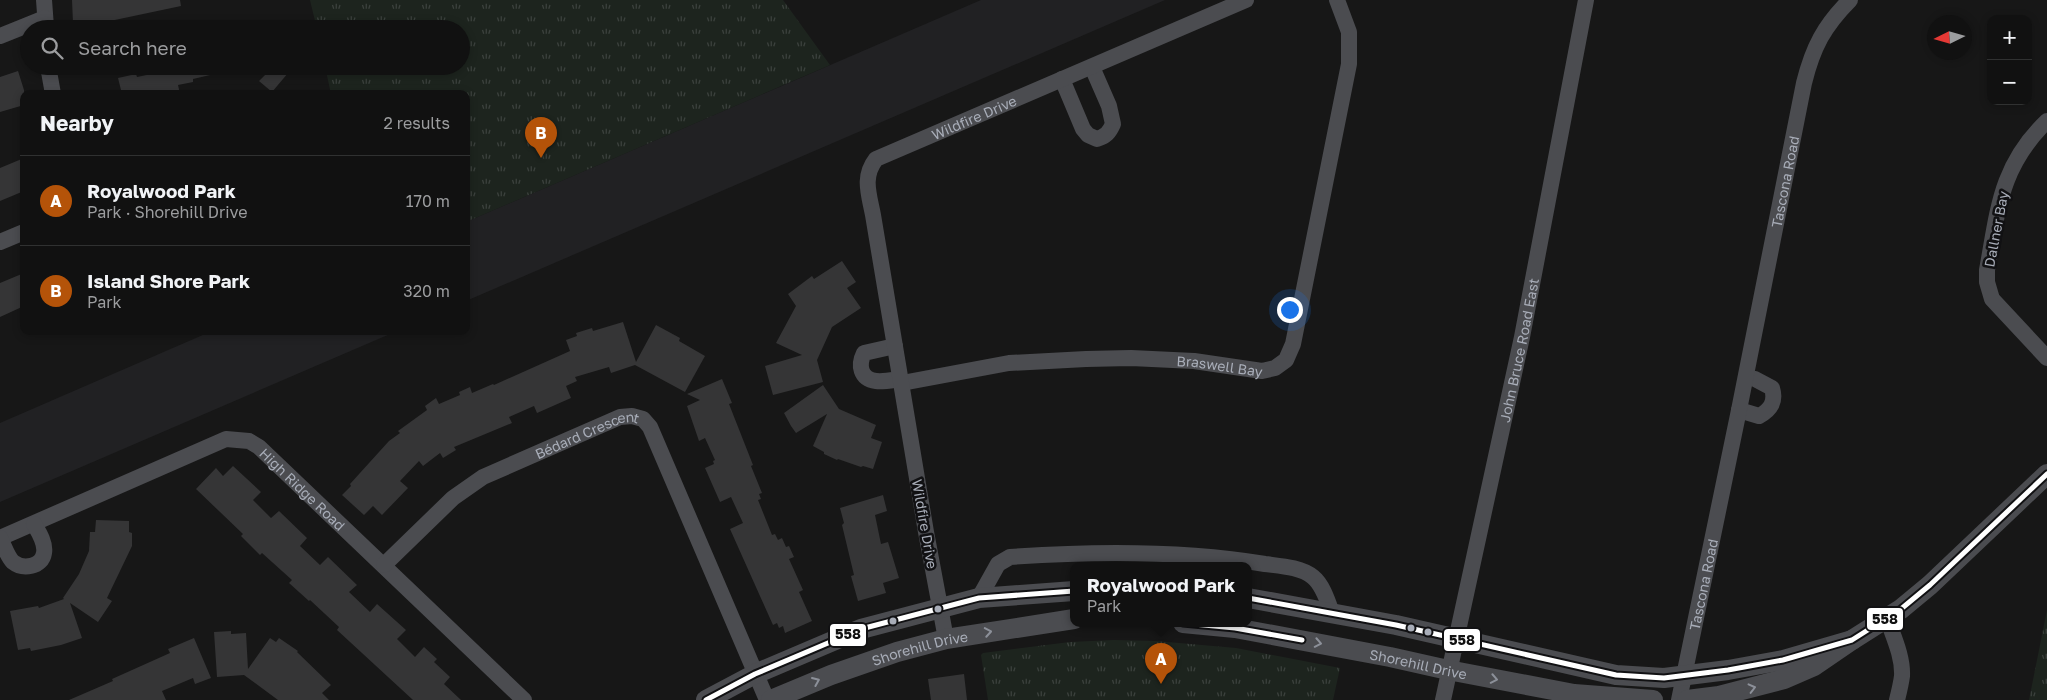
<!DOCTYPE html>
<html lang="en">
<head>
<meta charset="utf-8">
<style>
	body { margin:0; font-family:"Golos Text",sans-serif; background:#1a1a1a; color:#f1f3f6 }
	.controls { position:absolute; right:15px; top:15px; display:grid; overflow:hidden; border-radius:10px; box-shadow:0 2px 8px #0003 }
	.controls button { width:45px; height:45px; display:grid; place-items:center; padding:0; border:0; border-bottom:1px solid #303131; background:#111; color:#f1f3f6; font:25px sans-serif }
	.compass { position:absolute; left:1927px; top:15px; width:45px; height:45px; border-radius:50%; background:#111; box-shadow:0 2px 8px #0003; rotate:265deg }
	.you { position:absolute; left:1289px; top:309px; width:18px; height:18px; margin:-12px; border:4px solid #fff; border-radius:50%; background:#1a73e8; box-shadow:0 0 0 8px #1a73e833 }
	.badge { display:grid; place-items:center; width:32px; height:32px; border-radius:50%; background:#b45309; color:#fff; font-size:16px; font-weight:700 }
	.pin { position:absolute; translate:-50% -41px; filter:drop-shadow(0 1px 2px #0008) }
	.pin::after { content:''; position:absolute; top:26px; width:18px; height:15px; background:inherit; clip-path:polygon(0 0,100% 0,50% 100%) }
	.popup { position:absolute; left:1070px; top:562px; width:182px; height:65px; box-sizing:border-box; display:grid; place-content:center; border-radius:10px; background:#111; filter:drop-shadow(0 1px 4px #0005); font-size:16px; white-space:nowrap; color:#9c9d9f }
	.popup b { font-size:19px; color:#f1f3f6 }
	.popup::after { content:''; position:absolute; left:50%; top:100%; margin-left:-10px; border:10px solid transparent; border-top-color:#111 }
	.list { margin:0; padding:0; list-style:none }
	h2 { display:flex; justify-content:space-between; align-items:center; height:65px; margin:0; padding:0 20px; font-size:21px }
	h2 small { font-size:16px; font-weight:400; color:#9c9d9f }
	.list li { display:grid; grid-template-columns:32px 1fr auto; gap:15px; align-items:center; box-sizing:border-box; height:90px; padding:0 20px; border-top:1px solid #303131 }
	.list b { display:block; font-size:19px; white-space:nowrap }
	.list p { margin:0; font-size:16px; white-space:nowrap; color:#9c9d9f }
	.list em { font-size:16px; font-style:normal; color:#9c9d9f }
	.icon { flex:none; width:28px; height:28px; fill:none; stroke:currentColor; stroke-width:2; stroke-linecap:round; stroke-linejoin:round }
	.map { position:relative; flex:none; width:2047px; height:700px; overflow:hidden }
	.search { position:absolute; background:#111; box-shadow:0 2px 8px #0003; left:20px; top:20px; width:450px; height:55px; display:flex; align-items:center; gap:12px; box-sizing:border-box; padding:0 18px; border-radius:28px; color:#9c9d9f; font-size:19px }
	.panel { position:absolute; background:#111; box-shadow:0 2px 8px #0003; left:20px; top:90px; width:450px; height:245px; border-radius:10px }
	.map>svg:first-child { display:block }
	.built { fill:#212123 }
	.park { fill:url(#park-tufts) }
	.building { fill:#353536 }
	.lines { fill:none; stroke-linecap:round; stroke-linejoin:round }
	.minor { stroke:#4b4c50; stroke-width:16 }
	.tertiary { stroke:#4b4c50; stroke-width:20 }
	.bus-1-casing { stroke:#111113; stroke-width:9 }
	.bus-1 { stroke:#fff; stroke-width:5 }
	.oneway { stroke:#8c9099 }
	.bus-dot { fill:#a8adb8; stroke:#111113; stroke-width:2 }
	.labels { text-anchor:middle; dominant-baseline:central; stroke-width:5; stroke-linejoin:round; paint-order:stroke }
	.street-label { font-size:14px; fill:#a8adb8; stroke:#111113 }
	.line-badge { stroke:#111113; stroke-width:2 }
	.pale-badge-label { font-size:14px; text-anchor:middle; font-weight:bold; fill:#111 }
</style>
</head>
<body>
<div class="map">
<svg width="2047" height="700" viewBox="0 0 2047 700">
	<defs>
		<pattern id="park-tufts" width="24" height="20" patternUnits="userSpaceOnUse" patternTransform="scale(1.25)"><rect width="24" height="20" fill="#1d241e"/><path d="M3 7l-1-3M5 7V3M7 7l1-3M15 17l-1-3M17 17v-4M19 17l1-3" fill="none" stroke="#3b413d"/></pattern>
	</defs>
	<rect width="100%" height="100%" fill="#171717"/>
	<!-- built -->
	<path class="built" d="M981,0h184l-699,301v-79z
		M212,331h185l-397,171v-79z"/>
	<!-- park -->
	<path class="park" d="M310,0h473l47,65 -364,157v-128h-135l-6,-28h136v-37h-144z
		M2047,610v90h-18z
		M1114,640l42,1 80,7 104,20 -7,32h-345l-7,-45 2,-2 87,-11z"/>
	<!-- building -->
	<path class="building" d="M72,0h108l1,6 -71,15 -37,2z
		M180,66h43v6l-30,7v3l-15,3 2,9h-58l-4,-16 18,-4 1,3 43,-9z
		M257,66h37l-22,26 -13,-11 7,-7z
		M18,71l6,19v15l-24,7v-35z
		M24,158v33l-24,10v-33z
		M842,261l14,21 -9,6 14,20 -29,19 -15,33 6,22 -50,13 -8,-29 37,-11 -26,-12 20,-37 -8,-12 24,-18 2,3z
		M24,273v33l-24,11v-34z
		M623,322l13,40 20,-37 24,13 -1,3 26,15 -20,36 -50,-27 -24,8 -2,-6 -34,10 2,4 -11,5 5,12 -34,15 -3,-7 -25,11 3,6 -58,24 2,3 -13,8 -3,-5 -17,13 -4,-5 -19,20 8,7 -26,27 -9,-9 -9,9 -22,-20 9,-9 -1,-2 39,-43 11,-8 -2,-2 29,-21 -2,-4 11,-8 3,6 21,-9 -1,-3 11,-5 2,6 21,-9 1,1 76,-34 -4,-11 11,-4 -1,-3 16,-5 1,3z
		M722,379l10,24 -3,1 24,61 -2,1 11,27 -3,1 2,5 -3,1 14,35 3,-1 3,6 4,-2 4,9 3,-1 5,11 -5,2 14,31 -4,2 13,29 -27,12 -2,-7 -4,2 -2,-5 -4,2 -43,-96 13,-6 -12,-26 -11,5 -15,-34 9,-4 -1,-3 2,-1 -10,-22 -6,3 -12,-35 13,-6 -13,-6z
		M823,385l16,24 37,16 -5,13 11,4 -9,27 -10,-3 -2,1 -23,-8 -1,1 -13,-6v-2l-11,-6 14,-32 -31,19 -5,-7 -7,-13z
		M233,466l28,26 -8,8 18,18 8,-7 28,27 -7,8 20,19 8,-8 29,28 -8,7 21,20 7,-8 29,26 -9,9 18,18 9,-10 13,12 -3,3 16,15 -6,7 17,16h-48l-76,-70 2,-3 -29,-27 -1,1 -20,-18 3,-3 -30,-27 -2,2 -19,-19 2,-2 -47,-45 20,-21 7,8z
		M883,495l4,16 -12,4 6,29 7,-2 11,36 -16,5 3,10 -28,8 -7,-25 3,-1 -12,-50 2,-2 -4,-15z
		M96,520l33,1v11l3,1v13l-25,52 5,3 -14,21 -28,-19 12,35 -21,7 -30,6 -1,-3 -12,2 -8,-39 28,-5 1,2 25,-9 -1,-1 16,-24 10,-23 1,-19h5z
		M231,631v3l15,-1 2,36 22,-31 6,4 3,-4 19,13 -1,1 34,33 -9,8 7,7h-51l-34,-25 -27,2 -3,-45z
		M194,638l17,40 -16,6 -2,-6 -31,13 4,9h-97l44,-19 -1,-2 58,-26 -2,-4z
		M964,674l3,26h-36l-3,-21z"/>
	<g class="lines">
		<!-- minor -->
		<g class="minor">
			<path d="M44,0l2,27"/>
			<path d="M0,36l45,-18"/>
			<path d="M48,66l5,28"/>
			<path d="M1062,79l21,50 5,6 9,4c9,-3 12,-6 16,-15l-4,-18 -17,-39"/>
			<path d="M2047,121c-47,45 -49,89 -60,149v12l5,17 55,59"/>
			<path d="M0,242l24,-10"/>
			<path d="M895,346l-31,7c-6,12 -4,26 12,28 7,1 17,-1 25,-2"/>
			<path id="s1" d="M902,383l107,-20 77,-4 45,-1 63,3 68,10 13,-3 11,-8 7,-16 56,-280v-32l-12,-32"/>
			<path d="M1739,410l20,6c12,-6 17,-15 13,-28l-17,-9 -9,-2"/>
			<path id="s2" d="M0,538l226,-99 23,2 10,6 265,253"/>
			<path d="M0,538c4,7 7,18 13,24 10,8 29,5 31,-9 2,-10 -6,-22 -10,-29"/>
			<path id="s3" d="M384,565l69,-67 30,-21 137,-60 12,-1 11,3 7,8 117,273"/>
			<path d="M979,598l19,-34 12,-7c85,-6 171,-7 255,7 15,2 36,3 48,13 10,8 15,25 19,36"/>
			<path d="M1887,618c6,18 16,38 15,58 -1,8 -3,16 -5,24"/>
			<path id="s4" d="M946,639l-20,-107 -53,-317c-4,-21 -11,-38 3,-56l370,-159"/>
			<path id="s5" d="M1443,700l79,-363 64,-337"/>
			<path id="s6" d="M1679,700l60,-290 65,-327c9,-36 20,-57 46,-83"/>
		</g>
		<!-- tertiary -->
		<g class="tertiary">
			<path d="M1248,598l148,27 220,50 48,3 64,-8 55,-10 69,-20"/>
			<path id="s7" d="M1183,623l52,5 155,29 58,13 126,24 79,6"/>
			<path d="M706,700l49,-26 106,-45 118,-31 95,-7"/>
			<path id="s8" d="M771,700l60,-25 66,-23 49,-13 128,-20"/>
			<path d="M1687,700l32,-4 65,-17 30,-13 38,-26 49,-31 29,-24 117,-111"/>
		</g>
		<defs>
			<path id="bus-1" d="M1248,598l148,27 220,50 48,3 64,-8 55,-10 69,-20 49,-31 29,-24 117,-111
				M1183,623l52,5 67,12
				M706,700l49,-26 106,-45 118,-31 95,-7"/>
		</defs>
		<!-- bus-1 casing -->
		<use href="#bus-1" class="bus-1-casing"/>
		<!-- bus-1 -->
		<use href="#bus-1" class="bus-1"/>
	</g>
	<!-- one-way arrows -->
	<defs><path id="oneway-chevron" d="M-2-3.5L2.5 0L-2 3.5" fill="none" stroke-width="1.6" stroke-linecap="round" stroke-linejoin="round" transform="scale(1.25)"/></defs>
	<g class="oneway">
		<use href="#oneway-chevron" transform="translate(988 632) rotate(-10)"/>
		<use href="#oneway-chevron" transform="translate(1318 643) rotate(11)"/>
		<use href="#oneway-chevron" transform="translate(1494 679) rotate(11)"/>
		<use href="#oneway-chevron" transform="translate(816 681) rotate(-23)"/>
		<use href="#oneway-chevron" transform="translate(1752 688) rotate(-14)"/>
	</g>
	<!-- markers -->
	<g class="bus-dot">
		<circle cx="938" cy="609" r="4.5"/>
		<circle cx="893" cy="621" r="4.5"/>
		<circle cx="1411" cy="628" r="4.5"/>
		<circle cx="1428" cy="632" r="4.5"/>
	</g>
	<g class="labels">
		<!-- street labels -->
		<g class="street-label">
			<text stroke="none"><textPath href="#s4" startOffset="595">Wildfire Drive</textPath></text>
			<text stroke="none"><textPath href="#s6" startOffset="529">Tascona Road</textPath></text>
			<text transform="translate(1996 229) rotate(-79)">Dallner Bay</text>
			<text stroke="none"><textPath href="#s5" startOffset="358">John Bruce Road East</textPath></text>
			<text stroke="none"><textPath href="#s1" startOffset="320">Braswell Bay</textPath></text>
			<text stroke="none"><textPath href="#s3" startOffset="246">Bédard Crescent</textPath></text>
			<text stroke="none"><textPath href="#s2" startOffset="342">High Ridge Road</textPath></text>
			<text transform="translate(925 524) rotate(80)">Wildfire Drive</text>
			<text stroke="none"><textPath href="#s6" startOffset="118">Tascona Road</textPath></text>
			<text stroke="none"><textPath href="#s8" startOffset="158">Shorehill Drive</textPath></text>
			<text stroke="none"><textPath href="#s7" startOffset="239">Shorehill Drive</textPath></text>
		</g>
	</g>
	<g class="line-badge">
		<rect x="1866" y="607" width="38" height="24" rx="5" fill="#fff"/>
		<rect x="829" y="623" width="38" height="24" rx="5" fill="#fff"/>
		<rect x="1443" y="628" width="38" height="24" rx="5" fill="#fff"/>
	</g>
	<g class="pale-badge-label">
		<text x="1885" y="624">558</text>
		<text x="848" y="639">558</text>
		<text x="1462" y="645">558</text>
	</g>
</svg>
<div class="controls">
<button>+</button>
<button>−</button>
</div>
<svg class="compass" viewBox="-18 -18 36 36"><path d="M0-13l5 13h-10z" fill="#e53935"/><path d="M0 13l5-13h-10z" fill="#9c9d9f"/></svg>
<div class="you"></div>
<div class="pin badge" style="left:1161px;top:684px">A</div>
<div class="popup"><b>Royalwood Park</b>Park</div>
<div class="pin badge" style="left:541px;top:158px">B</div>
<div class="search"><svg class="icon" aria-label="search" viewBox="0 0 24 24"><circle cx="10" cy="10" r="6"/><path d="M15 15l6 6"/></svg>Search here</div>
<section class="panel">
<h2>Nearby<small>2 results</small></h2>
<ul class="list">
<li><span class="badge">A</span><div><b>Royalwood Park</b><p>Park · Shorehill Drive</p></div><em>170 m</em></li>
<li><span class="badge">B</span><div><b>Island Shore Park</b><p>Park</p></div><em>320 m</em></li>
</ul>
</section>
</div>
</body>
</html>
